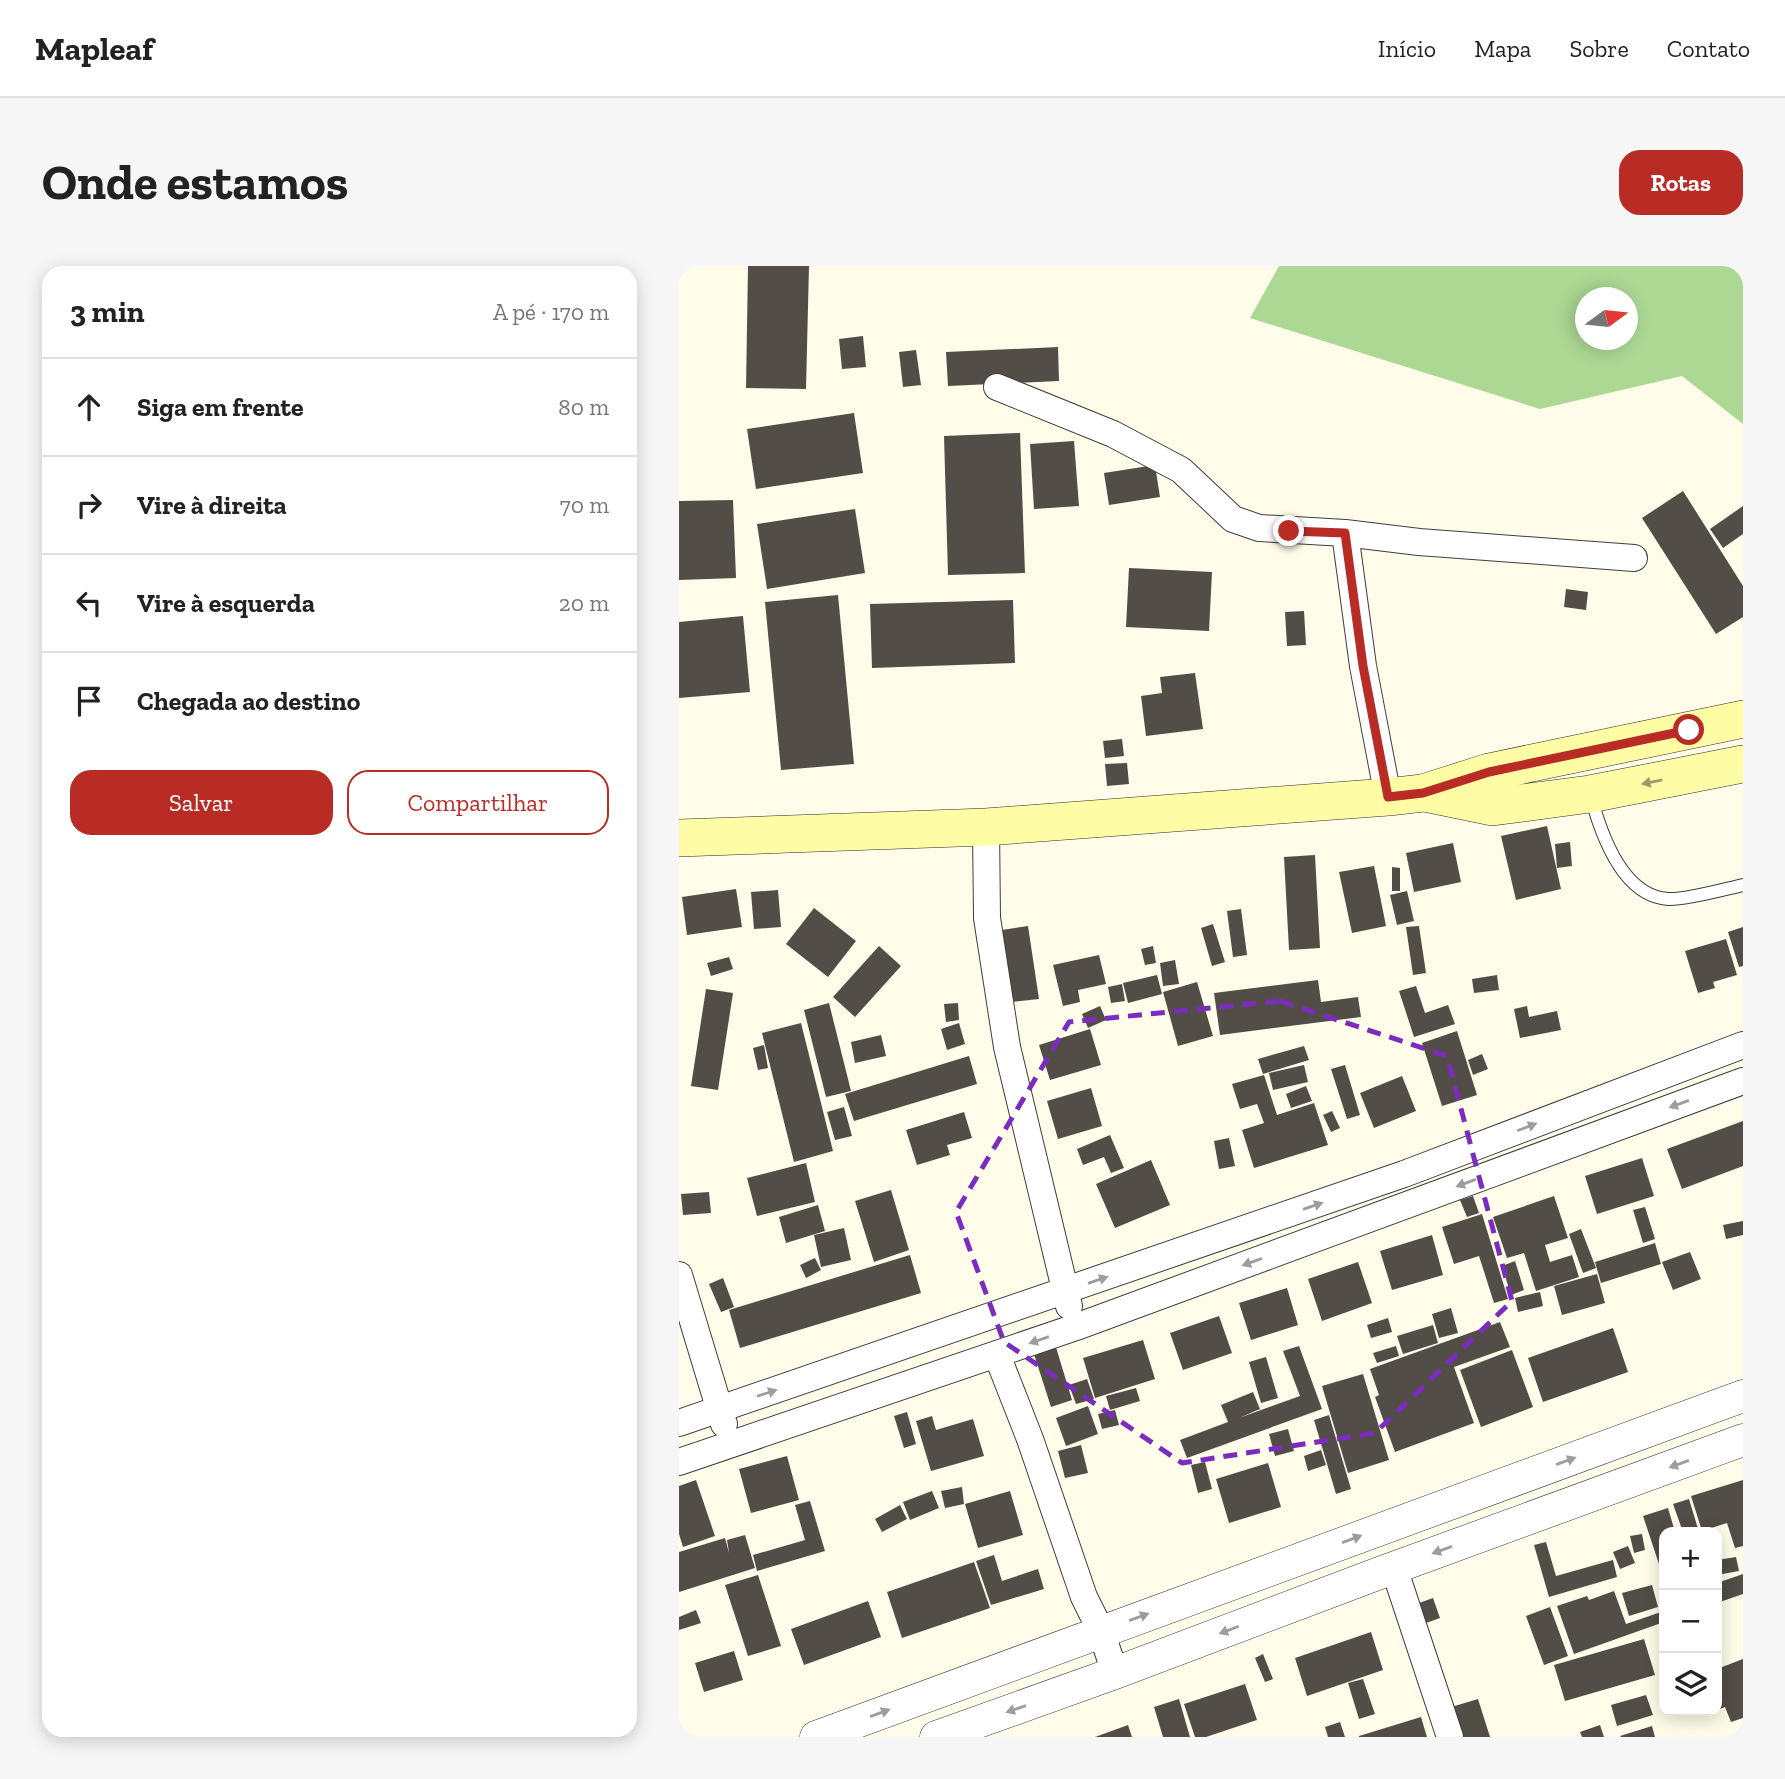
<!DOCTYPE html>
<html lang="pt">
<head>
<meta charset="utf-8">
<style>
	body { margin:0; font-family:"Zilla Slab",serif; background:#f6f6f6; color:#222 }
	.controls { position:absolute; right:21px; bottom:21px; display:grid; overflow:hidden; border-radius:14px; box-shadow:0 4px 18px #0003 }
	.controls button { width:63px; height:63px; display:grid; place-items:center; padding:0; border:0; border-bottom:2px solid #e0e0e0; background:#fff; color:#222; font:35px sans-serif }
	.compass { position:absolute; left:896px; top:21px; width:63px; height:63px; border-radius:50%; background:#fff; box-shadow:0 4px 18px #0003; rotate:75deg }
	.stop { position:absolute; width:21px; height:21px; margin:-16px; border:5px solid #b82c25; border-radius:50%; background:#fff }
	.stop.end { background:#b82c25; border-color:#fff; box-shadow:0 2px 7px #0008 }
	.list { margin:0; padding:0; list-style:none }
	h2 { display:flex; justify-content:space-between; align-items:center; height:91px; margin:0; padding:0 28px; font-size:30px }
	h2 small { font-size:23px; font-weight:400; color:#767676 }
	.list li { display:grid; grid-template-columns:46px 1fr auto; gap:21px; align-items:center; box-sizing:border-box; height:98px; padding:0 28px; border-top:2px solid #e0e0e0 }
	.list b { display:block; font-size:26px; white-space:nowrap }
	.list em { font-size:23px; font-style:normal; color:#767676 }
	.actions { display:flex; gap:14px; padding:21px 28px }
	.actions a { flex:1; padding:16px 0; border:2px solid #b82c25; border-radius:21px; text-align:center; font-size:24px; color:#b82c25 }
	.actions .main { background:#b82c25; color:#fff }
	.icon { flex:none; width:38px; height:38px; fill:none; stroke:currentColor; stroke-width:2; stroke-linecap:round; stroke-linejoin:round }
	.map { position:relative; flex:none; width:1064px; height:1471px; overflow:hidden; border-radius:21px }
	header { display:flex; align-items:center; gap:42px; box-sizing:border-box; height:98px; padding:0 35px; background:#fff; border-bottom:2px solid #e0e0e0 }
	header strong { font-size:33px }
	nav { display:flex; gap:38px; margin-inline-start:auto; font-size:24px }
	.intro { display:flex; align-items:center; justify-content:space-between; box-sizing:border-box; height:168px; padding:0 42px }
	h1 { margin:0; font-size:49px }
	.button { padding:18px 32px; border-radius:21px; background:#b82c25; color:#fff; font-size:24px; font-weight:700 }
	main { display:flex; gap:42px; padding:0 42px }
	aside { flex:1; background:#fff; border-radius:21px; box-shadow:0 4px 18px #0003 }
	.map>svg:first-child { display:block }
	.forest { fill:#acd893; fill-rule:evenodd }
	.building { fill:#534d47 }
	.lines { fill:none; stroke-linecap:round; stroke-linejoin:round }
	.service-casing { stroke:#3e3e3e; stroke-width:14 }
	.minor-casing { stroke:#3e3e3e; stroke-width:28 }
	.tertiary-casing { stroke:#3e3e3e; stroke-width:33 }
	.secondary-casing { stroke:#2d2d2d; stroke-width:38 }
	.service { stroke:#fff; stroke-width:12 }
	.minor { stroke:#fff; stroke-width:26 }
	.tertiary { stroke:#fff; stroke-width:32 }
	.secondary { stroke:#fefca4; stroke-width:37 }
	.oneway { fill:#9d9c67 }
	.oneway2 { fill:#9d9d9d }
	.route { stroke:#b82c25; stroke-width:9 }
	.marked { fill:none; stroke:#7b2cbf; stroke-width:5; stroke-dasharray:14 9; stroke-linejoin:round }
</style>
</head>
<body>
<header>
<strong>Mapleaf</strong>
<nav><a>Início</a><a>Mapa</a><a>Sobre</a><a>Contato</a></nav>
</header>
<div class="intro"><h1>Onde estamos</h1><a class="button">Rotas</a></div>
<main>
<aside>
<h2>3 min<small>A pé · 170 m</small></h2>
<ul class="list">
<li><svg class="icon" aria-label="ahead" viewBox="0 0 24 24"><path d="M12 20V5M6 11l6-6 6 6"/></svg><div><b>Siga em frente</b></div><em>80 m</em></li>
<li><svg class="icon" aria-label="right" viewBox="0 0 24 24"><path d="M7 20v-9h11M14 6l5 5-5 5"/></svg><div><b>Vire à direita</b></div><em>70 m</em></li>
<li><svg class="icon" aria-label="left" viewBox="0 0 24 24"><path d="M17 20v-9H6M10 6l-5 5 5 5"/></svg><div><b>Vire à esquerda</b></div><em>20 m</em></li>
<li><svg class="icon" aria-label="arrive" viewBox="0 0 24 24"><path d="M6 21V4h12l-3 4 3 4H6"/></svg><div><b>Chegada ao destino</b></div></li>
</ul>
<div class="actions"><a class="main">Salvar</a><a>Compartilhar</a></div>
</aside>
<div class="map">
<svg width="1064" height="1471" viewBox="0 0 1064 1471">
	<rect width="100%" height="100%" fill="#fffce9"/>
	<!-- forest -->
	<path class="forest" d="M600,0h464v158l-61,-48 -142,33 -290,-91zM906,32h42v42h-42z"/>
	<!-- building -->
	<path class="building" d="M69,0h61l-3,123 -60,-1z
		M184,70l3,31 -24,2 -3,-30z
		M379,81l1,34 -111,5 -2,-34z
		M237,84l5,35 -18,2 -4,-35z
		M175,147l9,60 -107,16 -9,-60z
		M341,167l5,140 -77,2 -4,-139z
		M395,175l5,65 -45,3 -4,-65z
		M476,199l5,32 -51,8 -5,-32z
		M1004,225l60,95v31l-27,17 -74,-116z
		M54,234l3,78 -57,2v-79z
		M1064,240v28l-20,14 -13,-19z
		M176,243l10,64 -98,16 -10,-65z
		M450,302l83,4 -3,59 -83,-4z
		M887,323l22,3 -2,18 -22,-3z
		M159,329l16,169 -73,6 -16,-168z
		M334,334l2,63 -143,5 -2,-64z
		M625,345l2,34 -19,1 -2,-34z
		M64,350l7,76 -71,6v-76z
		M516,407l8,56 -57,7 -5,-40 21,-3 -2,-16z
		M443,473l2,17 -19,2 -2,-17z
		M448,497l2,21 -22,2 -2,-22z
		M868,560l14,63 -45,11 -15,-64z
		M891,576l2,24 -15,2 -2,-24z
		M774,577l8,39 -47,10 -8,-39z
		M636,589l5,93 -31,2 -5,-93z
		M695,600l12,60 -34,7 -13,-61z
		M713,601l8,1v23h-8z
		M57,623l6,38 -55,8 -5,-38z
		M99,624l3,37 -27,2 -3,-37z
		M728,625l7,30 -17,4 -7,-30z
		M135,642l42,33 -28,36 -42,-33z
		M562,643l6,46 -14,2 -6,-46z
		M534,658l12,38 -13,4 -11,-38z
		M349,660l11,73 -27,3 -10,-72z
		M740,660l7,47 -13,2 -7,-48z
		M1064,661v39l-4,1 -11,-35z
		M1047,673l11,36 -24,7 2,6 -17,5 -13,-42z
		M200,680l22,20 -46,51 -22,-20z
		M474,680l3,17 -11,2 -4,-16z
		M420,689l7,29 -28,6 2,12 -17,4 -10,-41z
		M50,691l4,12 -22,7 -4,-13z
		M496,694l4,24 -16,2 -3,-23z
		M478,709l5,19 -34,9 -5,-20z
		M818,709l2,15 -25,3 -2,-14z
		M639,714l3,22 37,-5 3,20 -141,18 -6,-42z
		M518,716l16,54 -35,10 -15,-54z
		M443,718l3,17 -14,2 -3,-16z
		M737,720l9,27 23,-8 7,19 -41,13 -15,-46z
		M27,723l27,4 -15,97 -27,-4z
		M150,737l22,88 -25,6 -22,-87z
		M279,737l1,17 -13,2 -2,-18z
		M421,740l6,14 -18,8 -6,-14z
		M848,740l2,11 28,-6 4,19 -41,8 -6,-29z
		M122,757l32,128 -39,11 -32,-129z
		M280,757l6,21 -18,6 -6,-21z
		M411,763l11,36 -51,15 -11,-35z
		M778,765l20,64 -35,11 -20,-63z
		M202,769l5,21 -31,7 -4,-21z
		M85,779l4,23 -10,2 -5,-22z
		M625,780l5,14 -46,14 -5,-15z
		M803,788l6,15 -15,6 -5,-15z
		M290,790l8,28 -123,37 -9,-27z
		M625,799l4,17 -35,8 -4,-17z
		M666,799l15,50 -13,4 -16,-50z
		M585,809l13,40 37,-12 14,42 -74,23 -12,-38 22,-7 -7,-19 -17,5 -8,-25z
		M723,810l14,35 -42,17 -14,-35z
		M627,820l6,15 -21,7 -5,-14z
		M412,822l11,38 -44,13 -11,-38z
		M165,841l8,29 -17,4 -8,-28z
		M653,845l8,17 -9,4 -8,-17z
		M285,846l8,26 -25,7 3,10 -33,10 -11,-35z
		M1064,855v45l-61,23 -15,-40z
		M431,869l14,33 -13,5 -7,-16 -21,8 -6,-16z
		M550,872l6,28 -16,3 -5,-28z
		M963,892l12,38 -57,18 -12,-38z
		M472,894l19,45 -55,23 -19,-44z
		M127,897l9,39 -58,14 -10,-38z
		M212,924l18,60 -35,12 -19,-61z
		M30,926l2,21 -28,2 -2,-21z
		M794,930l6,17 -12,4 -7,-17z
		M875,930l14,42 -23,7 5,17 22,-7 7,22 -43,14 -12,-38 -17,5 -14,-41z
		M139,939l7,26 -39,12 -7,-26z
		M966,941l10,32 -12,4 -10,-33z
		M803,948l26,85 -14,4 -15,-47 -25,8 -12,-37z
		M1064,955v14l-17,4 -3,-14z
		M165,962l7,32 -30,7 -7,-32z
		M902,963l15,39 -13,5 -14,-39z
		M753,969l11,40 -51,15 -12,-39z
		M976,977l6,21 -60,19 -6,-21z
		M1011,986l11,27 -28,11 -11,-28z
		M231,989l11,38 -181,55 -11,-38z
		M136,992l6,12 -15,8 -6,-13z
		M836,995l9,29 -13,5 -9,-29z
		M679,996l14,41 -50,18 -14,-42z
		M918,1008l8,29 -43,12 -8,-29z
		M44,1012l11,29 -13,5 -12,-28z
		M608,1022l11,37 -47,15 -12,-37z
		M861,1026l3,14 -25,6 -3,-14z
		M772,1042l7,25 -19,5 -7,-24z
		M540,1050l13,37 -49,17 -13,-37z
		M709,1052l4,14 -21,6 -4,-13z
		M821,1056l10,25 -56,20 20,56 -79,29 -20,-55 4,-2 -9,-26z
		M754,1059l5,18 -35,11 -6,-18z
		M934,1062l15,44 -85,30 -15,-44z
		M464,1074l12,39 -60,19 -12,-40z
		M376,1078l17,56 -21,7 -18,-56z
		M620,1080l23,63 -135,49 -7,-18 48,-18 -7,-17 32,-13 7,17 -21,9 61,-22 -17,-45z
		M717,1080l3,10 -22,7 -4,-10z
		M833,1084l21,57 -52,20 -21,-57z
		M587,1091l12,41 -17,5 -12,-41z
		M684,1108l26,86 -41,13 -26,-87z
		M408,1113l7,20 -18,5 -7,-19z
		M457,1122l4,13 -30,9 -4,-14z
		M409,1140l10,28 -32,12 -10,-28z
		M436,1144l4,15 -17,4 -4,-15z
		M228,1146l9,32 -12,4 -10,-32z
		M650,1149l22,74 -15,5 -22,-74z
		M253,1150l4,14 37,-11 11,37 -53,15 -15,-50z
		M609,1163l6,22 -19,5 -6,-22z
		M402,1179l7,28 -23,5 -7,-27z
		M642,1184l5,15 -18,6 -4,-15z
		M108,1190l12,44 -48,13 -12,-44z
		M526,1196l7,27 -14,4 -7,-28z
		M589,1197l13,44 -52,16 -13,-44z
		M17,1214l19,56 -32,11 -4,-13v-48z
		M1064,1214v66l-8,2 -8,-25 -25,8 -11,-35z
		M283,1221l2,17 -19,4 -4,-17z
		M253,1225l7,17 -29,12 -7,-18z
		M331,1225l13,44 -45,13 -13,-44z
		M1010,1233l10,33h-16l-10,-28z
		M131,1235l15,50 -68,20 -4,-16 52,-15 -10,-35z
		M221,1239l7,14 -25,13 -7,-13z
		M989,1242l7,24h-11v47l-21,-63z
		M963,1268l3,16 -11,3 -4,-17z
		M66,1269l10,33 -76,24v-40l46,-14 4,15 -2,-13z
		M867,1276l10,34 57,-16 4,17 -68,20 -15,-52z
		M949,1280l7,17 -15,6 -7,-17z
		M315,1289l8,26 36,-12 6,20 -53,16 -15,-44z
		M1057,1291l3,14 -22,4v-15z
		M295,1296l16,46 -88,30 -15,-46z
		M1064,1308v20l-26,9v-20z
		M79,1309l23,71 -33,10 -23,-71z
		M973,1319l6,22 -29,9 -7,-23z
		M935,1325l12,33 38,-13v11l-90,32 -17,-48 30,-10 2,4z
		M754,1332l7,20 -14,5 -7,-20z
		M189,1335l13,36 -77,28 -13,-36z
		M871,1341l18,49 -24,9 -18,-49z
		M17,1344l5,13 -22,7v-13z
		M692,1366l12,38 -76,26 -12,-38z
		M965,1373l11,36 -90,26 -11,-36z
		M55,1385l9,29 -39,12 -9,-29z
		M584,1388l10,25 -8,3 -10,-24z
		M1064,1393v59l-12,4 -6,-15 -8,3v-41z
		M684,1413l12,35 -16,5 -11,-36z
		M566,1418l12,36 -51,17h-11l-11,-33z
		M967,1429l7,20 -36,11 -6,-21z
		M500,1433l11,38h-27l-9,-30z
		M799,1433l12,38h-33l-9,-29z
		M742,1451l6,20h-68v-1z
		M661,1456l5,15h-17l-3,-10z
		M449,1459l4,12h-37z
		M921,1459l4,12h-22l-2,-5z
		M973,1460l3,11h-34l-1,-1z"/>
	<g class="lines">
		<defs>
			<path id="service" d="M912,531c10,37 31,99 77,102 17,1 57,-10 75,-14"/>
			<path id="minor" d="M318,121l116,47 68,36 52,49 26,9 86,5
				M709,531l-25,-131 -18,-133 74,9 215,16
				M307,561l1,91 20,129 62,259
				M0,1009l45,149
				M318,1089l33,84 54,158 17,34 14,42
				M0,1157l725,-249 339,-129
				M0,1196l397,-135 667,-246
				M715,1302l56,169"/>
			<path id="tertiary" d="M137,1471l927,-341
				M257,1471l179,-64 262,-99 366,-134"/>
			<path id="secondary" d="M745,527l68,14 98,-13 153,-30
				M0,572l307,-11 402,-30 35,-4 66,-21 254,-53"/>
		</defs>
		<!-- service casing -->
		<use href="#service" class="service-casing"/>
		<!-- minor casing -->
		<use href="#minor" class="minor-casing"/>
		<!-- tertiary casing -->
		<use href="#tertiary" class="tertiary-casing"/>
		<!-- secondary casing -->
		<use href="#secondary" class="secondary-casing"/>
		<!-- service -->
		<use href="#service" class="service"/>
		<!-- minor -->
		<use href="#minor" class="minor"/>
		<!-- tertiary -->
		<use href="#tertiary" class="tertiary"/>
		<!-- secondary -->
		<use href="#secondary" class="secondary"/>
	</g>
	<!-- one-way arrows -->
	<defs><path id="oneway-solid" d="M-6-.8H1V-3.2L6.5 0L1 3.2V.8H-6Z" transform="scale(1.75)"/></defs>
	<use class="oneway" href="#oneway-solid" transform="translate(973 516) rotate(169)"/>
	<g class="oneway2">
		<use href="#oneway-solid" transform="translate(1000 838) rotate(160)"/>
		<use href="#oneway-solid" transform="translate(848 861) rotate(-21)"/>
		<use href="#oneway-solid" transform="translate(787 917) rotate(160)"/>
		<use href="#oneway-solid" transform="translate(634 940) rotate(-19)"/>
		<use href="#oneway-solid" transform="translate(573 996) rotate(160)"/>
		<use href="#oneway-solid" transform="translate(419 1014) rotate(-19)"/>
		<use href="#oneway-solid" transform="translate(360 1074) rotate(161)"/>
		<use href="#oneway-solid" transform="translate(88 1127) rotate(-18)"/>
		<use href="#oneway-solid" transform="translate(887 1195) rotate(-20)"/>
		<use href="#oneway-solid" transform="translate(1000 1198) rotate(160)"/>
		<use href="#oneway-solid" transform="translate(673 1273) rotate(-20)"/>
		<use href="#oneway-solid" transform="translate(763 1284) rotate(160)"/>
		<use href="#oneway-solid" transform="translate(460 1351) rotate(-20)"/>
		<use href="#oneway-solid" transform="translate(550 1364) rotate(159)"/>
		<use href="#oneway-solid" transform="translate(337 1443) rotate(161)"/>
		<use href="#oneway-solid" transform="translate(201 1447) rotate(-20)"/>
	</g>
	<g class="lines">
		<!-- route -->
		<path class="route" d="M610,265l56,2 18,133 25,131 35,-4 66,-21 200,-42"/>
	</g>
	<!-- marked area -->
	<path class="marked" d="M601,735l167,55 65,245 -137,132 -193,30 -178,-121 -48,-130 113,-190z"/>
</svg>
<div class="controls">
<button>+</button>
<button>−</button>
<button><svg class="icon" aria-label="layers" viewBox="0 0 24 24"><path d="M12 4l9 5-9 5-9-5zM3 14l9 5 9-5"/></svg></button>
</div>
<svg class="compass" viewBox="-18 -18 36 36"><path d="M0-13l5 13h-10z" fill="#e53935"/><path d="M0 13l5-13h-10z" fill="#767676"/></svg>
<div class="stop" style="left:1010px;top:464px"></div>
<div class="stop end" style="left:610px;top:265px"></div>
</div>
</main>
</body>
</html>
